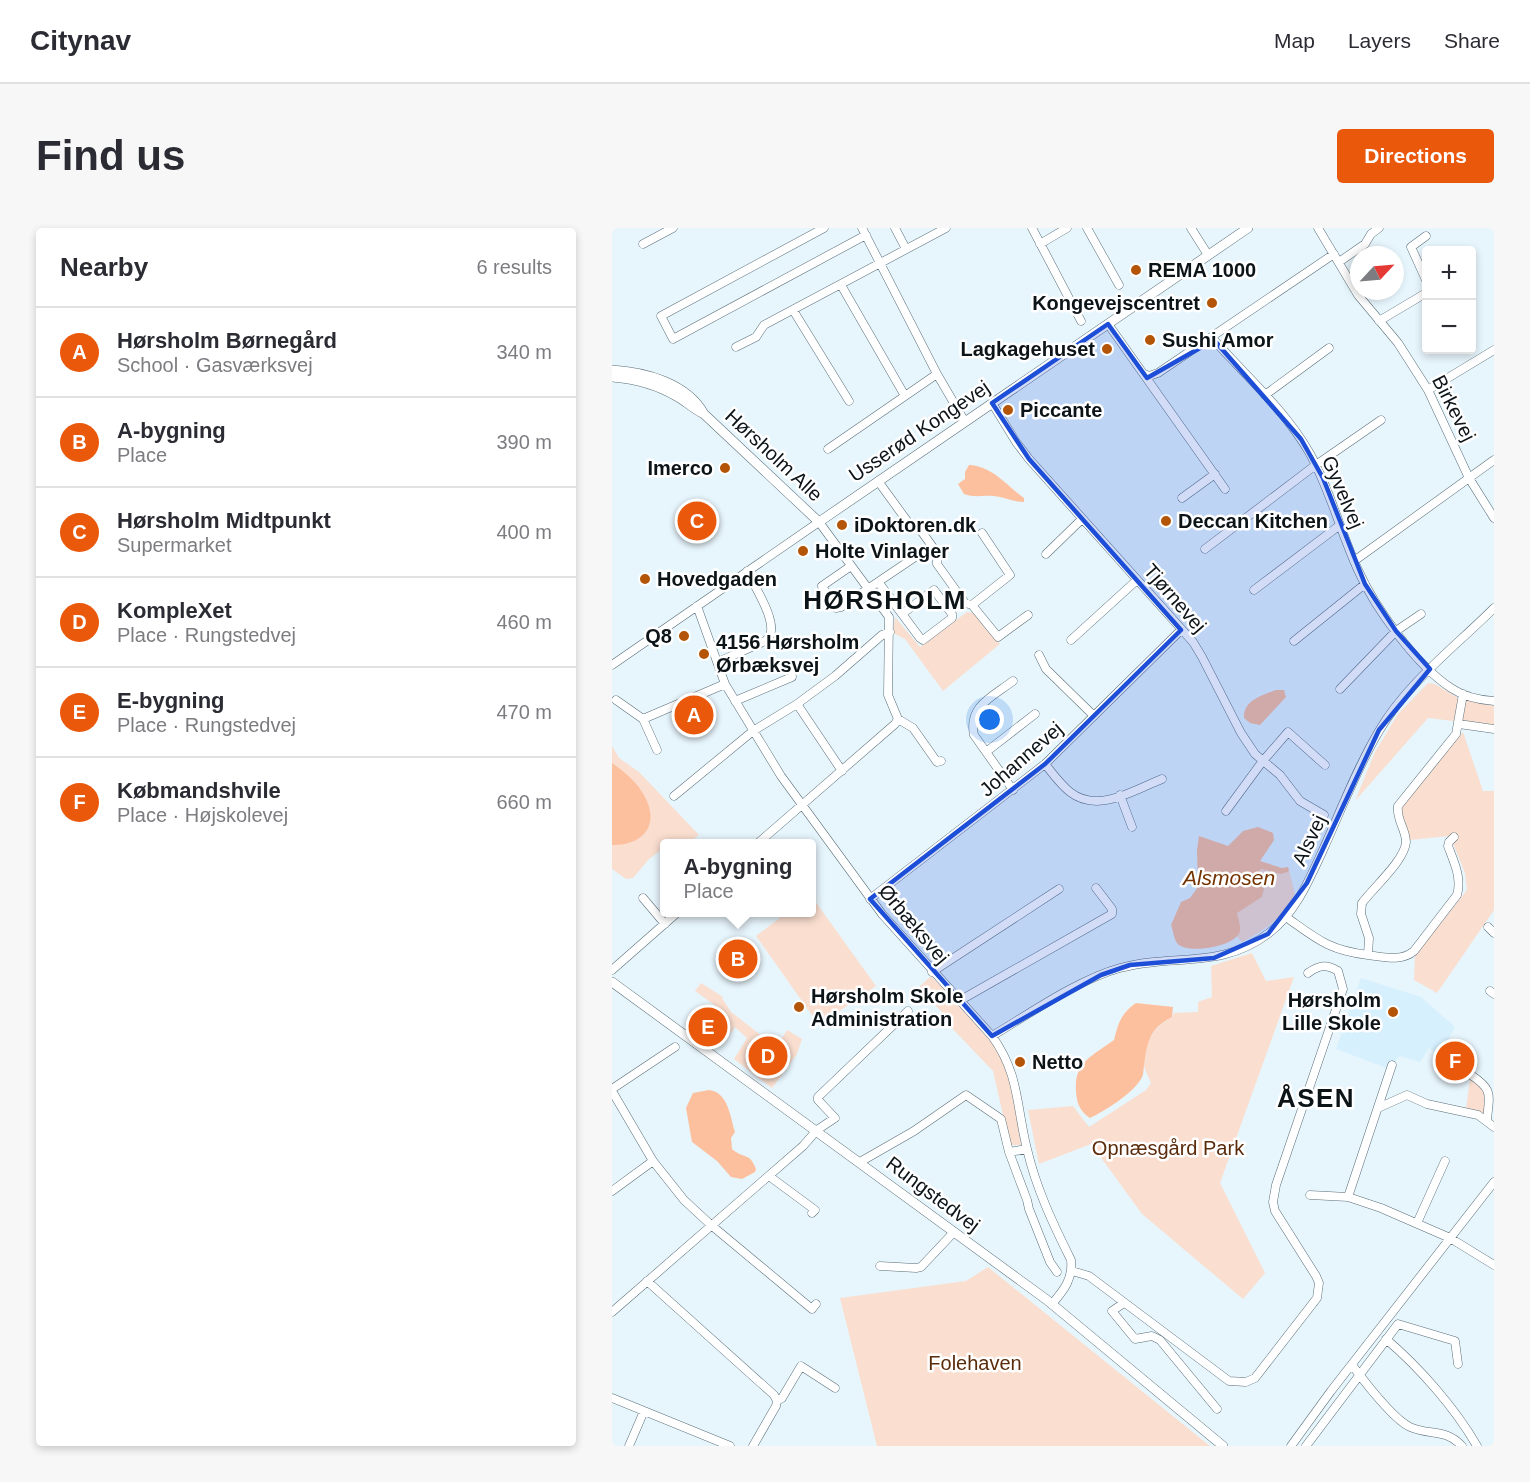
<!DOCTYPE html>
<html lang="en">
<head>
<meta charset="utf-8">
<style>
	body { margin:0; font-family:Arial,sans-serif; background:#f7f7f7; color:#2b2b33 }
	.controls { position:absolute; right:18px; top:18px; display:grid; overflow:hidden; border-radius:6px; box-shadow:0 3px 9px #0003 }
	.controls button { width:54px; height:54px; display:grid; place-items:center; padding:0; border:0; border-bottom:2px solid #e1e1e2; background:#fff; color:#2b2b33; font:30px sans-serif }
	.compass { position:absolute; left:738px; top:18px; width:54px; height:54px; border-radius:50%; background:#fff; box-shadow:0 3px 9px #0003; rotate:64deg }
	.you { position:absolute; left:378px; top:492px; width:21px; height:21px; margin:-15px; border:4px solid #fff; border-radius:50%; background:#1a73e8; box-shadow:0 0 0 9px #1a73e833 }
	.badge { display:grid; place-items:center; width:39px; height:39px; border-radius:50%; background:#ea580c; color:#fff; font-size:20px; font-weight:700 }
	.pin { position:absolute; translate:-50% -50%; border:3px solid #fff; box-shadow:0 2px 6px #0006 }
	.popup { position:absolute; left:48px; top:611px; width:156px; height:78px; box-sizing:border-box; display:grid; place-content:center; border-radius:6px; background:#fff; filter:drop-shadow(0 2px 4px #0005); font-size:20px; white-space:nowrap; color:#7c7c81 }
	.popup b { font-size:22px; color:#2b2b33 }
	.popup::after { content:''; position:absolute; left:50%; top:100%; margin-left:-12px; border:12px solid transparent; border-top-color:#fff }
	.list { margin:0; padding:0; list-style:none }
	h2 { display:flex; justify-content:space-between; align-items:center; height:78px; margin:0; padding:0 24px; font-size:26px }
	h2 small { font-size:20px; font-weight:400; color:#7c7c81 }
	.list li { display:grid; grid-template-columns:39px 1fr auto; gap:18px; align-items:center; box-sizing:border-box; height:90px; padding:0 24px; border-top:2px solid #e1e1e2 }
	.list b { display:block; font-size:22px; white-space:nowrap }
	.list p { margin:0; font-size:20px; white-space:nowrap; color:#7c7c81 }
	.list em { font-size:20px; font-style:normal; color:#7c7c81 }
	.map { position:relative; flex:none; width:882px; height:1218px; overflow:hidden; border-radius:6px }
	header { display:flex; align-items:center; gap:36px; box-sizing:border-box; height:84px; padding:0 30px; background:#fff; border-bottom:2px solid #e1e1e2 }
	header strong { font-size:28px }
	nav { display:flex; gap:33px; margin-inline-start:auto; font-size:21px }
	.intro { display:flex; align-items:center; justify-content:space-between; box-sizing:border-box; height:144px; padding:0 36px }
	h1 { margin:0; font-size:42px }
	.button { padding:15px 27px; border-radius:6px; background:#ea580c; color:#fff; font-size:21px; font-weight:700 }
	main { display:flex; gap:36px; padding:0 36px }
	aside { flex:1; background:#fff; border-radius:6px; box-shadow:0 3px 9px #0003 }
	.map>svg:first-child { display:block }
	.built { fill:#d7f0fd }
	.green { fill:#fadfd0 }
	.water { fill:#fdc09e }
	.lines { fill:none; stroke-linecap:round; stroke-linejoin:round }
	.minor-casing { stroke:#596e78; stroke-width:9 }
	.major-casing { stroke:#596e78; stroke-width:10 }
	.minor { stroke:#fff; stroke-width:8 }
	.major { stroke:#fff; stroke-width:9 }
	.marked { fill:#1d4ed8; fill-opacity:0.2; stroke:#1d4ed8; stroke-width:4.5; stroke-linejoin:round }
	.poi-dot { fill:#b35406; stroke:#fff; stroke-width:2 }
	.labels { text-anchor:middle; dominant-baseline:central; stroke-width:5; stroke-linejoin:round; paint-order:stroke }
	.poi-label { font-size:20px; font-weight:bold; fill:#0c1418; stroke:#fff; text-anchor:start }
	.street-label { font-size:20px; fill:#0c1418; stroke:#fff }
	.park-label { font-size:20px; fill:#5b2c0c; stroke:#fff }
	.water-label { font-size:21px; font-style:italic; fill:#743300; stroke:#fff }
	.district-label { font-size:26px; font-weight:bold; letter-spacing:1.5px; fill:#0c1418; stroke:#fff }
</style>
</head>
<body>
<header>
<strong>Citynav</strong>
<nav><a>Map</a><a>Layers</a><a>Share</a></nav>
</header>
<div class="intro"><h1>Find us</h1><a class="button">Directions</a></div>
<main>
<aside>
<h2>Nearby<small>6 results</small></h2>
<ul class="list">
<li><span class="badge">A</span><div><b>Hørsholm Børnegård</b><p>School · Gasværksvej</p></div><em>340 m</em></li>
<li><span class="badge">B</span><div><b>A-bygning</b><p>Place</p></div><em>390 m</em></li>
<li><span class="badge">C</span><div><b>Hørsholm Midtpunkt</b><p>Supermarket</p></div><em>400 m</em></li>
<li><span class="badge">D</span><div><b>KompleXet</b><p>Place · Rungstedvej</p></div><em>460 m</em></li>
<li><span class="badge">E</span><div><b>E-bygning</b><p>Place · Rungstedvej</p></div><em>470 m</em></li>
<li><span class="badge">F</span><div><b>Købmandshvile</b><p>Place · Højskolevej</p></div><em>660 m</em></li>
</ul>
</aside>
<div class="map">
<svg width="882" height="1218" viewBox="0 0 882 1218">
	<rect width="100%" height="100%" fill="#e7f5fc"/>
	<!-- built -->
	<path class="built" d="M749,750l60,19 34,30 -16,28 -10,-7 -9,14 -20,-6 -13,12 -51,-19z"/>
	<!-- green -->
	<path class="green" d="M355,384l8,1 25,31 -57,47 -38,-52 -12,-6 2,-16 25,30z
		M816,455l7,1 23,14 36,8v20l-66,-8 -73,83 20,-49 23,-38z
		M851,504l20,59h11v119l-57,83 -23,-13 1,-24 52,-66 -2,-17 -15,-37 -40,4 -9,-22 1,-12z
		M0,518l7,12 20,14 60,63 -11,8 -24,1v4l-15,11 -16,19 -7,1 -14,-10z
		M648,641l21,5 7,-2 1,-2 7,28c-15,20 -32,33 -54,44l-5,-5 3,-7 -4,-17 26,-16 2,-8z
		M200,669l64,89 -57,39 -63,-89 30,-23 26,-1z
		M640,725l14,28 28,-4 -74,206 45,90 -22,26 -101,-85 -51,-70 -52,20 -11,-54 45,-4 16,21 57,-37 5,-7c-2,-5 -6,-12 -7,-18 -2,-22 10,-38 28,-48l2,-4 24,-1v-10l14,-5 -1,-31z
		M319,748c22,23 55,52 70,82 12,26 15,58 20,87h-11l-17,-74 -47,-49v-6l-28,-28z
		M89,755l22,14 -1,1 9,14 35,27 -14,19 19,15 17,-18 -10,-11 9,-14 15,9 -5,15 -25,34 -38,-29 13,-21 -12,-11 -4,6 -22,-16 7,-11 -21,-15z
		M858,851c19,11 16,16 15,37l-19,-7z
		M376,1039l222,179h-333l-37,-148 126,-17z"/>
	<!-- water -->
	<path class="water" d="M357,237c24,1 39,22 55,33v4c-11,0 -20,-5 -30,-6 -12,-1 -19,2 -30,-2l-6,-10 7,-5v-7z
		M664,462h8l2,7 -26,28 -10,-2 -6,-5c-1,-18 19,-23 32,-28z
		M0,535c13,9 26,20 33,34 15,28 -2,49 -33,48z
		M646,599l15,6 1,7 -14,21 22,7 6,-1 1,3 -1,2 -7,2 -21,-5 4,20 -2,8 -25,16c1,5 4,13 3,18 -3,16 -55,24 -63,12 -3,-4 -4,-13 -6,-18l10,-23 9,-4 8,-11 -1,-37 2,-14 29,10 15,-15z
		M524,775l37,4 -1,10c-23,12 -25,25 -28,49 -1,5 0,9 -3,13 -9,15 -36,32 -51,39 -7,-4 -12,-12 -13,-19 -6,-35 12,-41 37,-59 4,-16 7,-27 22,-37z
		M97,862c19,2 21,26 26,42l-4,6 1,11c11,10 18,3 24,20l-1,3 -13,7 -11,-2 -14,-16 -25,-19 -6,-34 7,-15z"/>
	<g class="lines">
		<defs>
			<path id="minor" d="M212,0l-163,88 12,23 193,-104
				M250,0l75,146 28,48
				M283,0l11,21
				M420,0l49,93
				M475,0l32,57
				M579,0l17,27
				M706,0l40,67 40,48 30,47 41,88 25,40
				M814,8l-15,11 15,33
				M31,16l30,-16
				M428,16l27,-16
				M727,34l26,-18 6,-10 8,-6
				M229,57l64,111
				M181,82l56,91
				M767,93l47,-28
				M496,96l117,165
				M598,110l4,2c32,36 70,69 95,112 21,37 31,79 49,118 17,38 58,95 93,118 12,8 28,12 43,13
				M124,119l20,-10 8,-12 182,-97
				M532,146l5,2 9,-3 176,-119
				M816,162l66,-40
				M653,167l64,-47
				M380,175l24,39 13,17 164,183 9,15 39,76 14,21 25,21 20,26 24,14
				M216,221l109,-75
				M266,253l32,44 9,3 18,25v11l28,39 7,2 26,32 30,-22
				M570,270l33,-24
				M593,321l108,-82 68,-47
				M434,326l36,-35
				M742,333l140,-101
				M239,338l-29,20 14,22 5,-1 77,-52
				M267,355l41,55 3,2 29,-22v-4l-18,-24 -32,24
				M642,362l86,-65
				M360,377l38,-30 -28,-42
				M85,378l28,78 56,92 101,138 110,122c28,39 24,70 35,113 9,39 26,75 44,111 2,19 -7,30 -19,44
				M459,412l66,-60
				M682,413l71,-57
				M427,427l7,14 48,47
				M106,434l47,-21c19,-11 -11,-55 -18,-70
				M0,437l207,-143 70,95 -1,78 10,24
				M401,453c-21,16 -45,25 -39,54l39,55
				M728,461l56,-58 25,-17
				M4,472l27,19
				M123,473l57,-24 -1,-6
				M185,476l45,67
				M286,491l15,9 24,34 4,-1
				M847,496l35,5
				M45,522l-14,-31 82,-35
				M374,524l49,-38
				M433,536c8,10 15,20 25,28 28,22 64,-2 92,-13
				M508,567l12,32
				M62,568l79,-65 44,-27 38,-28 47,-41 8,-3
				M614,583l36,-49 26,-30 37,33
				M842,609l-5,5 -1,4c6,16 14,32 9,49l-43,56c-13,11 -30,6 -46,4l1,-17 -8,-24 1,-11c11,-15 43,-43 44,-61 0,-13 -10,-22 -8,-36l58,-72 7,-40
				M145,616l138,-120 3,-5
				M31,670l22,26
				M258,671l175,-135 136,-134
				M674,689c31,22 42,33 82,38
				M876,699l6,6
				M0,742l66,-58
				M320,744l127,-83
				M878,763l4,3
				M347,773l153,-87v-5l-16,-21
				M380,808c37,-22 87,-57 128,-68 53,-15 101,2 149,-35 27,-21 40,-53 54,-83 18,-40 34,-82 56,-119 28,-48 76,-84 115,-123
				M859,847c23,15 18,20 16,45
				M0,861l63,-42
				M0,863l41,70 31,39 27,25 101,84 4,-5
				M766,880l29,-13 20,9 51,11 16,12
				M415,921l-18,3 18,48 2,9 21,53 7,10
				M248,934l54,-31 52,-36 35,24 8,33
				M157,948l46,34 -3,3
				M0,963l41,-30
				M698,967l38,2 33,11 69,30 44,27
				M736,969l44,-132
				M805,995l28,-62
				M268,1038l36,2 5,-1 33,-35
				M460,1043l17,5 140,105 17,1 9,-4 62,-80 2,-15 -3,-7 -41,-65 -2,-9 3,-17 67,-196 -5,-18c-12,-7 -19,-6 -30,2
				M35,1053l127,114 3,6 -1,5 -23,40
				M512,1075l-12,8 23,28 17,-3 8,4 57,69
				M0,1084l191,-166 14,-16 18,-12 -17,-18v-3l90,-86
				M774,1111c34,29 69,69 91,107
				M740,1137c12,16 41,54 58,62 20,9 35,1 52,19
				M0,1170l118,48
				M165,1173l5,-3 19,-32 34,22
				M17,1218l15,-35
				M679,1218l40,-55 163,-209
				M694,1218l92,-122 57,17 3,23"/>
			<path id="major" d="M0,142c33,2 75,13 92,44l115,108 429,-294
				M0,149c23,2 44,7 64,19 10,5 17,13 28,18
				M0,754l435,318 176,146"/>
		</defs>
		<!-- minor casing -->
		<use href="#minor" class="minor-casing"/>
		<!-- major casing -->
		<use href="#major" class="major-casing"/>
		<!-- minor -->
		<use href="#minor" class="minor"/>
		<!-- major -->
		<use href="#major" class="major"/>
	</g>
	<!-- marked area -->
	<path class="marked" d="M496,96l39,54 67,-38 87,99 22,39 42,106 31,47 34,38 -51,61 -72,153 -39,51 -54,24 -84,7 -29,10 -109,61 -122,-137 175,-135 136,-134 -152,-171 -37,-56z"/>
	<!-- markers -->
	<g class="poi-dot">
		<circle cx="524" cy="42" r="6"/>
		<circle cx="600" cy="75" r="6"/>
		<circle cx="538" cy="112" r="6"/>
		<circle cx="495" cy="121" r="6"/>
		<circle cx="396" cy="182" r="6"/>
		<circle cx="113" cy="240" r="6"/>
		<circle cx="554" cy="293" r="6"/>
		<circle cx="230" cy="297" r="6"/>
		<circle cx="191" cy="323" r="6"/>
		<circle cx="33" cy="351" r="6"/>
		<circle cx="72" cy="408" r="6"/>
		<circle cx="92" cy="426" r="6"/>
		<circle cx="187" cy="779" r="6"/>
		<circle cx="781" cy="784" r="6"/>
		<circle cx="408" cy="834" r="6"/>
	</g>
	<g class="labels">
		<!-- poi labels -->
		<g class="poi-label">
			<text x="536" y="42">REMA 1000</text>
			<text x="588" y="75" text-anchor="end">Kongevejscentret</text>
			<text x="550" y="112">Sushi Amor</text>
			<text x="483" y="121" text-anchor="end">Lagkagehuset</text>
			<text x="408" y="182">Piccante</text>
			<text x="101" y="240" text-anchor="end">Imerco</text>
			<text x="566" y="293">Deccan Kitchen</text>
			<text x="242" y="297">iDoktoren.dk</text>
			<text x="203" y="323">Holte Vinlager</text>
			<text x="45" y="351">Hovedgaden</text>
			<text x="60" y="408" text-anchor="end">Q8</text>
			<text x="104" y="414">4156 Hørsholm<tspan x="104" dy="23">Ørbæksvej</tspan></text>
			<text x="199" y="768">Hørsholm Skole<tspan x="199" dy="23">Administration</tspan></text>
			<text x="769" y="772" text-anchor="end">Hørsholm<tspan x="769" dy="23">Lille Skole</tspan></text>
			<text x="420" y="834">Netto</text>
		</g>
		<!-- street labels -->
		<g class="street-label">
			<text transform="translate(842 180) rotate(63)">Birkevej</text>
			<text transform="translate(307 203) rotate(-34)">Usserød Kongevej</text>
			<text transform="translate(162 227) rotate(43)">Hørsholm Alle</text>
			<text transform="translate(731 264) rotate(67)">Gyvelvej</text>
			<text transform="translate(563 370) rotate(49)">Tjørnevej</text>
			<text transform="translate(409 531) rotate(-41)">Johannevej</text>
			<text transform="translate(697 612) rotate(-65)">Alsvej</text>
			<text transform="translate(302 696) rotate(50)">Ørbæksvej</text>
			<text transform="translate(321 966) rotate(37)">Rungstedvej</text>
		</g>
		<!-- park labels -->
		<g class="park-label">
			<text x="556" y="920">Opnæsgård Park</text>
			<text x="363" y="1135">Folehaven</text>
		</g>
		<!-- water labels -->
		<g class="water-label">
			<text x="617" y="649">Alsmosen</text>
		</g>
		<!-- district labels -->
		<g class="district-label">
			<text x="273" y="372">HØRSHOLM</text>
			<text x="704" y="870">ÅSEN</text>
		</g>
	</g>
</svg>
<div class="controls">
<button>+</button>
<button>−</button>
</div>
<svg class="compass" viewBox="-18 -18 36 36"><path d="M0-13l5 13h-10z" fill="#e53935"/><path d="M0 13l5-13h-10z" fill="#7c7c81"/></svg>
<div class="you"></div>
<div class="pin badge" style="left:82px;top:487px">A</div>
<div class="pin badge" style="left:126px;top:731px">B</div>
<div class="popup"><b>A-bygning</b>Place</div>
<div class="pin badge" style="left:85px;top:293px">C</div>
<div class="pin badge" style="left:156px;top:828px">D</div>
<div class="pin badge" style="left:96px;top:799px">E</div>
<div class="pin badge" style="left:843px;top:833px">F</div>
</div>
</main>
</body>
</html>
